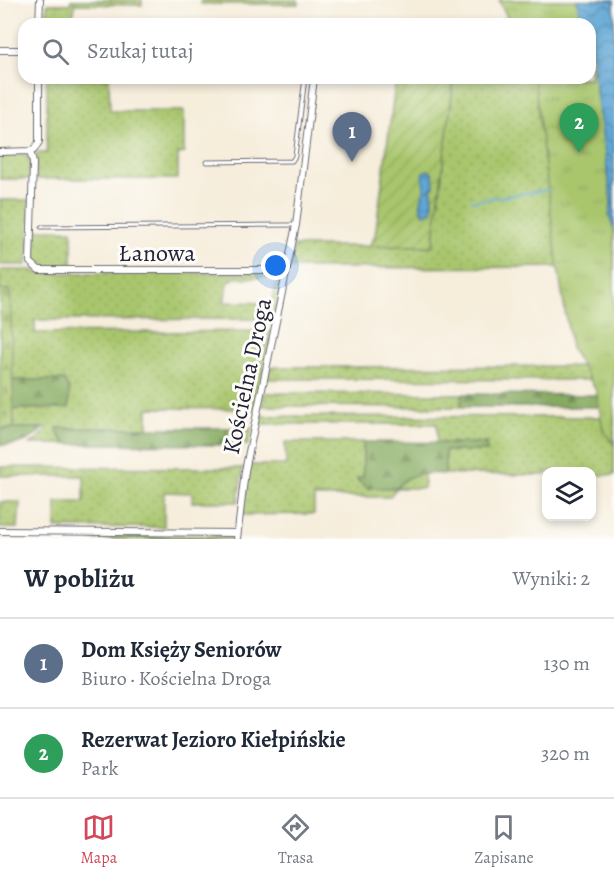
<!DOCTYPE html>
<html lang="pl">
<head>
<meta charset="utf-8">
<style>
	body { margin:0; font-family:Alegreya,serif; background:#f6f6f7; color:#1f2937 }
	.controls { position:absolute; right:18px; bottom:18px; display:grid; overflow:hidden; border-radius:12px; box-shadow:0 3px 9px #0003 }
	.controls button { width:54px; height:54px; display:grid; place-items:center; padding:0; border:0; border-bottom:2px solid #e0e1e3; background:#fff; color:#1f2937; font:30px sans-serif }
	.you { position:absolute; left:276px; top:266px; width:21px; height:21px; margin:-15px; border:4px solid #fff; border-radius:50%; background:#1a73e8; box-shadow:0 0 0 9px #1a73e833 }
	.badge { display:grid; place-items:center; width:39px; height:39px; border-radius:50%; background:#d1495b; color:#fff; font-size:20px; font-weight:700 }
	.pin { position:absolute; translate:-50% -50px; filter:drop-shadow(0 2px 3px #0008) }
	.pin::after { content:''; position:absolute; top:32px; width:21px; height:18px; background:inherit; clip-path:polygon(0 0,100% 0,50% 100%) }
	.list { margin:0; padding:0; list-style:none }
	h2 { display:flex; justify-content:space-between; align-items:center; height:78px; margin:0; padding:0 24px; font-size:26px }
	h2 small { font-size:20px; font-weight:400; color:#747a83 }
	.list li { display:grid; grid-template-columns:39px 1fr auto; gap:18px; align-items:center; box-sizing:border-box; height:90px; padding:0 24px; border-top:2px solid #e0e1e3 }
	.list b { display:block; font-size:22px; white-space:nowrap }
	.list p { margin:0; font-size:20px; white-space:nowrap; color:#747a83 }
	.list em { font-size:20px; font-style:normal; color:#747a83 }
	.icon { flex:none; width:33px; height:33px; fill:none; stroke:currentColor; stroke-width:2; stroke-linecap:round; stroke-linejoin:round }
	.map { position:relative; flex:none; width:614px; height:539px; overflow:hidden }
	.search { position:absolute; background:#fff; box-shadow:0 3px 9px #0003; left:18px; right:18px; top:18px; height:66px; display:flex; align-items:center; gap:15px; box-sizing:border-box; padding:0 21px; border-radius:18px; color:#747a83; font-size:22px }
	.sheet { height:258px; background:#fff }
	nav { display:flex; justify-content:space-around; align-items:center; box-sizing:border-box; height:84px; border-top:2px solid #e0e1e3; background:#fff; font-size:16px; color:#747a83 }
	nav a { display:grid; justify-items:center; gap:3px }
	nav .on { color:#d1495b }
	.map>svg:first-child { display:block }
	.grass { fill:url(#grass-dots); stroke:#667454; stroke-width:1.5; fill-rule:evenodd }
	.forest { fill:url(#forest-firs); stroke:#54664e; stroke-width:1.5 }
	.cemetery { fill:url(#cemetery-stones); stroke:#667454; stroke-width:1.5 }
	.park { fill:url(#park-tufts); stroke:#667454; stroke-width:1.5 }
	.garden { fill:url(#garden-furrows); stroke:#667454; stroke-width:1.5 }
	.water { fill:url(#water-waves); stroke:#406488; stroke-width:1.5 }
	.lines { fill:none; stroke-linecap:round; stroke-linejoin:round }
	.stream { stroke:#5ea6d5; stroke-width:2 }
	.lane-casing { stroke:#6c6973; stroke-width:5 }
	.street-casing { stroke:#6c6973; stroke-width:8 }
	.lane { stroke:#fff; stroke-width:3 }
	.street { stroke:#fff; stroke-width:6 }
	.labels { text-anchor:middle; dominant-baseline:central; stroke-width:6; stroke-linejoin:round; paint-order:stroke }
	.street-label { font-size:24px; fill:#22223b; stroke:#fdfcf7 }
</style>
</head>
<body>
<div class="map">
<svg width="614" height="539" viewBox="0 0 614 539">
	<defs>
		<pattern id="grass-dots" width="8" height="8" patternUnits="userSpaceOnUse" patternTransform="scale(1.5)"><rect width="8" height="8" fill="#a9c66d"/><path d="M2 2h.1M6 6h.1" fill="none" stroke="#91aa5f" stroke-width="1.8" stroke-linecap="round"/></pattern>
		<pattern id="forest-firs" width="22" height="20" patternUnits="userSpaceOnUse" patternTransform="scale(1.5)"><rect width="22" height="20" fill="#86ab60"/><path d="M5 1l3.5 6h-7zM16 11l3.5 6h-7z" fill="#6d8b50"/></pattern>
		<pattern id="cemetery-stones" width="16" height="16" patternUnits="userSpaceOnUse" patternTransform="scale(1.5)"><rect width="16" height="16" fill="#a9c66d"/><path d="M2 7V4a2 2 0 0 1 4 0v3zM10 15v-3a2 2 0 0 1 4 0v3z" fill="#91aa5f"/></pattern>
		<pattern id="park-tufts" width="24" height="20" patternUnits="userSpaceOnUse" patternTransform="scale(1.5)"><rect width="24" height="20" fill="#a9c66d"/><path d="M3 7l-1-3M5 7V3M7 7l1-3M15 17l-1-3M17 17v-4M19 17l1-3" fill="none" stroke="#91aa5f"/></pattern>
		<pattern id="garden-furrows" width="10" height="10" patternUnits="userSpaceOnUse" patternTransform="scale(1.5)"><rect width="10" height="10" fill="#a9c66d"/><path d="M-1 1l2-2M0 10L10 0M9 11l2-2" fill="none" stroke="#91aa5f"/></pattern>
		<pattern id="water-waves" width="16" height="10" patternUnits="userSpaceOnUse" patternTransform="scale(1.5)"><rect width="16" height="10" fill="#5ea6d5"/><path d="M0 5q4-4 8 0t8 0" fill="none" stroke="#4d87ae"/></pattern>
	</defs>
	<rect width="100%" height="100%" fill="#fdfcf7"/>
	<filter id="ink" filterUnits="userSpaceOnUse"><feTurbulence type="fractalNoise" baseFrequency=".0167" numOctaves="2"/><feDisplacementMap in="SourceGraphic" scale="12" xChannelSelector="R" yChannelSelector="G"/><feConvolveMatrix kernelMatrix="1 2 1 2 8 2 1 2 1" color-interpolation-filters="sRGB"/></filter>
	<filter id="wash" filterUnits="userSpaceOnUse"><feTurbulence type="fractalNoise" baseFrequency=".008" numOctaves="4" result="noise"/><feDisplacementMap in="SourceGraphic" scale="24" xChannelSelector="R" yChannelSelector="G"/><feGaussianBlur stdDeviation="1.35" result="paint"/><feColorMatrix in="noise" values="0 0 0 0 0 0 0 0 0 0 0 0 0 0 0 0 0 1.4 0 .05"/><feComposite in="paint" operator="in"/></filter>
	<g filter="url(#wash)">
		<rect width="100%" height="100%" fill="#f6eddb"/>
		<!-- grass -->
		<path class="grass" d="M71,0h71v5l-68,-1 -1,17h-26v-17h23z
			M201,0h97l1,4h-98z
			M47,78h62l1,33h74v42l-6,1v25h-142v-26h11z
			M454,78h133l27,173v16l-324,1 4,-22h139z
			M0,153l26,1 4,5 1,20h-31z
			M0,200h30l-1,54 -3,11h-26z
			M37,230h35v38h-32l-6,-5z
			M0,270h34l4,3h241l-1,3 5,1 -9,42 -239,1v13l236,-2 -15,78 -108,-1v20h-90l2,9 6,7h-36l9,-5 8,-11h-33l-1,-19 56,-1 -5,-28h-52l-2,-90h-10zM278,277l-6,26 -48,-1 4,-19 6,-5z
			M614,366v14l-347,-1 3,-12z
			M264,393l198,1 -1,13 -199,-1z
			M260,416l354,1v58h-22v-3h-46v3l-101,-1v-23h41v-7l-49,-1v-19h-179z
			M227,428h25l-4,17h-22z
			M285,442h78v36h-5v3l10,7 33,-5 13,-10h10v15h-27l-8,9h-75v17l-72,1 8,-50h36z
			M0,467l243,1 -5,34h-46v-9l-28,-1v35l-108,1v-26h28v-26h-84z
			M0,502h20l-2,26h-18z
			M92,536h142l-1,3h-141z"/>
		<!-- forest -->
		<path class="forest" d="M12,380h52l5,9v19l-56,1z
			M462,394l152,1v12h-153z
			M0,428h43c-12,14 -25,17 -43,17z
			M57,428h170l-1,17 -160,-1 -8,-10z
			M363,442l123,1 1,8h-42v23c-19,-1 -36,-3 -48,14h-29l-10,-7 -1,-3 6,-1z"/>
		<!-- cemetery -->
		<path class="cemetery" d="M0,290h10l4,138h-14z"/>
		<!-- park -->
		<path class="park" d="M499,0h115v445l-11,-15 -7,-40 -25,-42 -14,-86 -23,-184h56v-54h-74l-9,-7z"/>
		<!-- garden -->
		<path class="garden" d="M396,78h58l-21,168h-64l6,-10z"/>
		<!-- water -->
		<path class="water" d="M577,0h37v230l-5,-14 2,-11 -1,-14 -16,-115 -4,-52h-4l-7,-13z
			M428,170l5,4 1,12 -3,2c2,7 3,14 1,23l-8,3c-8,-10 0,-15 0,-26 0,-5 -2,-10 -1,-16z"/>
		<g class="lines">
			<!-- stream -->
			<path class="stream" d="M472,201l76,-11"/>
		</g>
	</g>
	<g filter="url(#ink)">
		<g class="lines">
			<defs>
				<path id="lane" d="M206,162l86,-1 3,-5 10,-78
					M41,227l253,-2"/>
				<path id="street" d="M39,24l1,-24
					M0,50h24
					M30,151l3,12 -3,99 9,8h248
					M30,151l4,-1 5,-8v-64
					M0,152l30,-1
					M0,531l237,2
					M237,539l8,-68 51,-246 18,-147"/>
			</defs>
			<!-- lane casing -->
			<use href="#lane" class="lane-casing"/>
			<!-- street casing -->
			<use href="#street" class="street-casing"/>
			<!-- lane -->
			<use href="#lane" class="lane"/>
			<!-- street -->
			<use href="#street" class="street"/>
		</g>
	</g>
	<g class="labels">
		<!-- street labels -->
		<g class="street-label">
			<text x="157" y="253">Łanowa</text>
			<text transform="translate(247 376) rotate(-78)">Kościelna Droga</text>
		</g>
	</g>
</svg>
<div class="controls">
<button><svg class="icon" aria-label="layers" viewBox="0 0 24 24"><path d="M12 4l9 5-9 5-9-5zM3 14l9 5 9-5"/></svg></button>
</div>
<div class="you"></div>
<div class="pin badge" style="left:352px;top:162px;background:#5c6f8a">1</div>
<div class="pin badge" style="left:579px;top:153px;background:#2e9e5b">2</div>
<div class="search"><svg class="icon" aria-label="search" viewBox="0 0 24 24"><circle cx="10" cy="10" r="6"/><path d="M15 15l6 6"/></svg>Szukaj tutaj</div>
</div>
<section class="sheet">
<h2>W pobliżu<small>Wyniki: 2</small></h2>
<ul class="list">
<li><span class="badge" style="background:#5c6f8a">1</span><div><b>Dom Księży Seniorów</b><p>Biuro · Kościelna Droga</p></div><em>130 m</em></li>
<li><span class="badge" style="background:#2e9e5b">2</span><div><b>Rezerwat Jezioro Kiełpińskie</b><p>Park</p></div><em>320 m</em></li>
</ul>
</section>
<nav>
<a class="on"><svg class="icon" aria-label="map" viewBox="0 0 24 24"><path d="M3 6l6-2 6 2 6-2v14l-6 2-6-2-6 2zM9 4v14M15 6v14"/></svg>Mapa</a>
<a><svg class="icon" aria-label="directions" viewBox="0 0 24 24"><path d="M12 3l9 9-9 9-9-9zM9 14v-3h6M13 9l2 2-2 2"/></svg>Trasa</a>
<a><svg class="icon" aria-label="saved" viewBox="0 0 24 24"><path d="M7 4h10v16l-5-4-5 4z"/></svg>Zapisane</a>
</nav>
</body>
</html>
